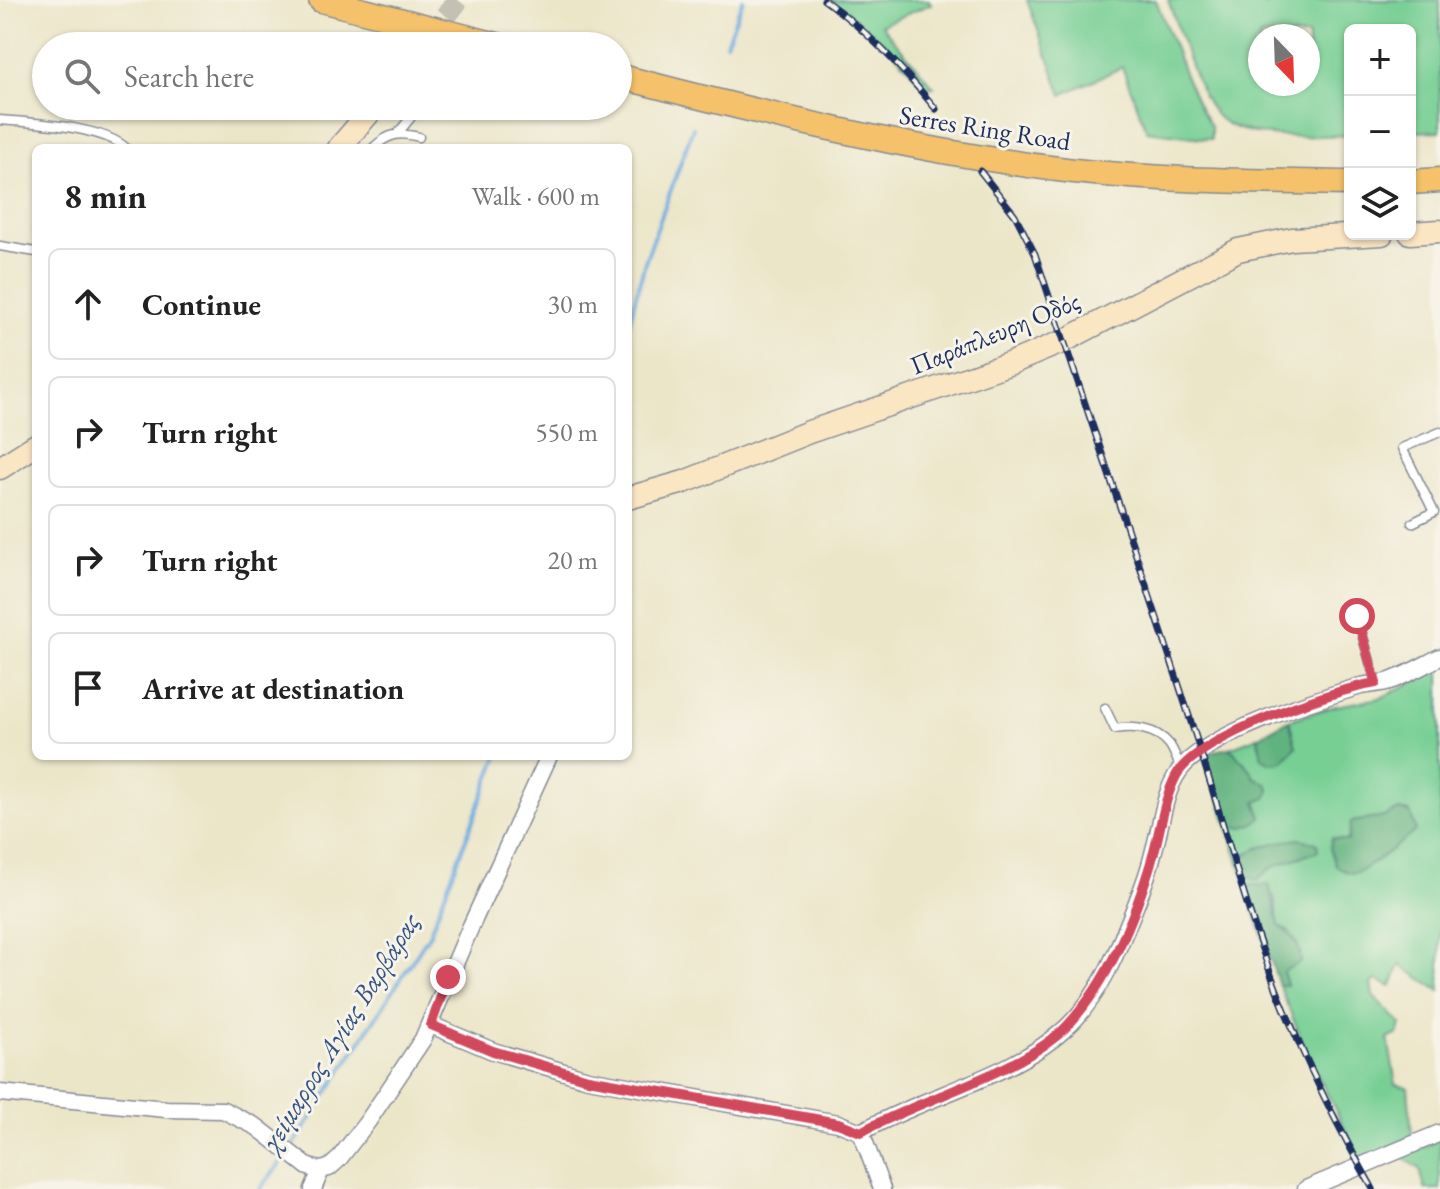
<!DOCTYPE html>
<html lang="en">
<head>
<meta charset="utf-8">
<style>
	body { margin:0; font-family:"EB Garamond",serif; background:#f2f2f2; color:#222 }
	.controls { position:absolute; right:24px; top:24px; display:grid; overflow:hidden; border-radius:12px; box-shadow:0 2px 6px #0004 }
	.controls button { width:72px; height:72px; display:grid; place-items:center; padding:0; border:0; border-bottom:2px solid #e0e0e0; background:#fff; color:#222; font:40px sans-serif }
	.compass { position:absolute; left:1248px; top:24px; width:72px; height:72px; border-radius:50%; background:#fff; box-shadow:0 2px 6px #0004; rotate:157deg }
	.stop { position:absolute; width:24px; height:24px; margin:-18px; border:6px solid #d1495b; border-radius:50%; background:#fff }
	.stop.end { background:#d1495b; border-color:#fff; box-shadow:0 2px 8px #0008 }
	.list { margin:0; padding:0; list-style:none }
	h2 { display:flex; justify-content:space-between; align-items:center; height:104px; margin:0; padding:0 32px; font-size:34px }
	h2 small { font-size:26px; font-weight:400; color:#767676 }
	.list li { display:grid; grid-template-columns:52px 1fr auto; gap:24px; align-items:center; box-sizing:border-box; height:112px; margin:0 16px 16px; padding:0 16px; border:2px solid #e0e0e0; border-radius:12px }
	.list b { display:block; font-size:30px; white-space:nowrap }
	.list em { font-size:26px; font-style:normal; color:#767676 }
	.icon { flex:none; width:44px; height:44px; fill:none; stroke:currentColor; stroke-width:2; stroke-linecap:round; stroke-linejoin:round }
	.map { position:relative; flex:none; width:1440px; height:1189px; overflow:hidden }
	.search { position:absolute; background:#fff; box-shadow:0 2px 6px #0004; left:32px; top:32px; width:600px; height:88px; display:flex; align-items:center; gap:20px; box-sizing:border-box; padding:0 28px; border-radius:44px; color:#767676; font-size:30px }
	.panel { position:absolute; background:#fff; box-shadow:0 2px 6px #0004; left:32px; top:144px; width:600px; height:616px; border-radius:12px }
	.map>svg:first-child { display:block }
	.green { fill:#77cf94; stroke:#497f79; stroke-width:2; fill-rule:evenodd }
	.forest { fill:#61b27e; stroke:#3e706e; stroke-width:2 }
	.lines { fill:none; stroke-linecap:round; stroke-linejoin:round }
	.stream { stroke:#6dace0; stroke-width:4 }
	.secondary-tunnel { stroke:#c2c1b4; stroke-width:22; stroke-dasharray:22 11; stroke-linecap:butt }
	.lane-casing { stroke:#848a94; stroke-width:11 }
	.street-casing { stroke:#848a94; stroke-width:19 }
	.secondary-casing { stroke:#848a94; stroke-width:25 }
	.primary-casing { stroke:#848a94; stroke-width:27 }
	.lane { stroke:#fff; stroke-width:8 }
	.street { stroke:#fff; stroke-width:16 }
	.secondary { stroke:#fbe6c4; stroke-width:22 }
	.primary { stroke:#f5c16b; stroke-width:24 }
	.rail-casing { stroke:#1b2f5e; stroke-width:7 }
	.rail { stroke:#f7f3e8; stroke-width:4; stroke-dasharray:12; stroke-linecap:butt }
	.route { stroke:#d1495b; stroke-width:10 }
	.labels { text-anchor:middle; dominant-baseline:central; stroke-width:6; stroke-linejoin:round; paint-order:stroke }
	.street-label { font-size:26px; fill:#1b2f5e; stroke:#f7f3e8 }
	.water-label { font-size:28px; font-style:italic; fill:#345485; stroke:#f7f3e8 }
</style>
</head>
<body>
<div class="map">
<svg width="1440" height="1189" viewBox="0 0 1440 1189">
	<rect width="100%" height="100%" fill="#f7f3e8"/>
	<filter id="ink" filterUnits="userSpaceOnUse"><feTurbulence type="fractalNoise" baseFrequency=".0125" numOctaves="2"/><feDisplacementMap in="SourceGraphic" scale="16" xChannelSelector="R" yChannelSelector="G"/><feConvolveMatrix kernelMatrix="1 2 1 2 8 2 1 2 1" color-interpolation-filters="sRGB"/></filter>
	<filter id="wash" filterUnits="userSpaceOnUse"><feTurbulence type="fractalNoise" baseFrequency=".006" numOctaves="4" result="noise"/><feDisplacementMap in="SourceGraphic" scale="32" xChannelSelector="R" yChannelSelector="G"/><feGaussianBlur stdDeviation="1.8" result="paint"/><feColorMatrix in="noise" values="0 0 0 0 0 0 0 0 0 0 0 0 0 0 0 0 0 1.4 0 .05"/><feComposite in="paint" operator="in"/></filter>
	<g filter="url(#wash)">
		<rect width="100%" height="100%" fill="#ece6c9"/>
		<!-- green -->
		<path class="green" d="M831,0h98l2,4 -50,21 53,62 -8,1 -37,-41z
			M1027,0h129l29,75 16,35 10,16v13l-64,-8 -25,-64 -60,28z
			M1168,0h94l3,6 15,-6h160v131l-30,1v-102h-60v105c-35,1 -105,7 -131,-17 -21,-20 -40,-89 -51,-118zM1260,36h48v48h-48z
			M1440,668v323l-40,-26 -9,22 -14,-7 -6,3 2,13 28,28 -3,10 -10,5 8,45 12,3 4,49 -50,26 -50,-98 -33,-79h8l-4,-13 17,-20 -11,-21 -10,-5 -5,-30 -20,-11 -8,3 -3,-13 15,5c14,-19 39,-20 59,-29l-69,1 -10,8 -11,-36 6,3 23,-26 -5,-31 -21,-22 28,-11 1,8 22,17 15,-15 -7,-27 47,-14 45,-8z
			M1440,1139v50h-15l-5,-20 -18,-12z"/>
		<!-- forest -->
		<path class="forest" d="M1289,720l7,27 -15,15 -10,1 -9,-5 -4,-21z
			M1230,748l21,22 3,7 13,7 3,6 -4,8 -10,4 6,15c-9,9 -23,14 -35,7l-21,-68 7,-5z
			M1399,810l11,2 6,18c-4,5 -50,39 -56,41 -10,4 -16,0 -24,-5l-6,-17 2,-11 16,3 3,-19 33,-5z
			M1299,839l18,4 1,8c-21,9 -46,10 -60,29l-15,-5 -5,-15c19,-15 37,-18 61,-21z
			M1254,885h15l10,41c14,7 21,19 22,36l-18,10 4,13h-8l-33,-97z"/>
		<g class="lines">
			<!-- stream -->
			<path class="stream" d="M726,43l17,-43
				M628,326l17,-64 48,-134
				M291,1149l138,-214 69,-179
				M260,1189l26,-33"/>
		</g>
	</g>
	<g filter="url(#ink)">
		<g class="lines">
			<!-- secondary-tunnel -->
			<path class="secondary-tunnel" d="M426,42l32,-42"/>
			<defs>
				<path id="lane" d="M0,120c33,3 102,6 126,28
					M399,132l21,-26
					M373,148c16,-15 26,-16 46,-11
					M0,246l36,6
					M1412,523l22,-11 -32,-64 38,-16
					M1357,616l19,67
					M1105,708l10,21c18,-3 41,-1 54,15 5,6 8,17 12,24"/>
				<path id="street" d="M431,1025l62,26 95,28 250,44 23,9c63,-36 152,-55 205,-104 35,-32 54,-83 71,-126 7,-17 13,-35 17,-52 8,-27 10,-64 30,-85 34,-35 130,-65 177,-79 9,-2 20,-2 29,-5 17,-6 34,-16 50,-24
					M0,1093l166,16 57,1 34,17 51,40 13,3 8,-2 9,-8 30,-39 55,-82 48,-113 78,-170
					M861,1132l21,57
					M313,1189l8,-19
					M1306,1189l134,-56"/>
				<path id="secondary" d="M422,46l3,-3
					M339,148l36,-42
					M1410,233l30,-2
					M0,468l36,-23
					M628,498l56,-16 125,-50 202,-69 53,-22 174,-91 54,-11 90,-5"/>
				<path id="primary" d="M321,0l180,46
					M618,76c146,38 291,74 440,93 97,12 195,12 292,14
					M1410,182l30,-2"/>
			</defs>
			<!-- lane casing -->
			<use href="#lane" class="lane-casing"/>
			<!-- street casing -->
			<use href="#street" class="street-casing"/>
			<!-- secondary casing -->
			<use href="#secondary" class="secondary-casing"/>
			<!-- primary casing -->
			<use href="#primary" class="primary-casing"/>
			<!-- lane -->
			<use href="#lane" class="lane"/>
			<!-- street -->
			<use href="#street" class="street"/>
			<!-- secondary -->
			<use href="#secondary" class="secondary"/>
			<!-- primary -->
			<use href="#primary" class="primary"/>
			<defs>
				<path id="rail" d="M824,0c44,31 78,68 112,109
					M980,171l35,44 20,39c55,166 112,330 165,496 26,81 47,163 78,243 27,68 59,133 95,196"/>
			</defs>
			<!-- rail casing -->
			<use href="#rail" class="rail-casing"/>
			<!-- rail -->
			<use href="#rail" class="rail"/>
		</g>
	</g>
	<g class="lines" filter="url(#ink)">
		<!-- route -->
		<path class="route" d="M448,977l-17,48 62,26 95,28 250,44 23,9c57,-32 167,-62 208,-108 43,-47 68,-112 85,-172 7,-25 10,-53 22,-76 20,-39 156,-86 200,-93l-19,-67"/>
	</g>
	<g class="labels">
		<!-- street labels -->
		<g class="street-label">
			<text transform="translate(985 128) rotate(9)">Serres Ring Road</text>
			<text transform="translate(995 333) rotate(-22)">Παράπλευρη Οδός</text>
		</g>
		<!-- water labels -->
		<g class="water-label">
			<text transform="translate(340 1031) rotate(-58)">χείμαρρος Αγίας Βαρβάρας</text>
		</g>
	</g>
</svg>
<div class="controls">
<button>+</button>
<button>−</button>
<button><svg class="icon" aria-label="layers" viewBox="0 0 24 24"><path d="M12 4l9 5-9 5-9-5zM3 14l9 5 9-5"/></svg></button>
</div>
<svg class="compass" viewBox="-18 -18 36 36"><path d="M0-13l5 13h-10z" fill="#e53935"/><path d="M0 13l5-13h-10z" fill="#767676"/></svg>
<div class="stop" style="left:1357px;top:616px"></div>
<div class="stop end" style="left:448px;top:977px"></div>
<div class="search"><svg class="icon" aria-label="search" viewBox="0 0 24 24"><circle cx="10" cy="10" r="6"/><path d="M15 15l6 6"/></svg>Search here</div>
<section class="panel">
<h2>8 min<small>Walk · 600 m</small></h2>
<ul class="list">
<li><svg class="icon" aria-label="ahead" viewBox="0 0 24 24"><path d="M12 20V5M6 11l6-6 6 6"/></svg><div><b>Continue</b></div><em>30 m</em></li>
<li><svg class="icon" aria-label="right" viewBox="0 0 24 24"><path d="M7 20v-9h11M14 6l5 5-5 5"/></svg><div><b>Turn right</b></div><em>550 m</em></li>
<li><svg class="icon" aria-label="right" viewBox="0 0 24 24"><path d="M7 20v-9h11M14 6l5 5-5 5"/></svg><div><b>Turn right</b></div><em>20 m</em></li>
<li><svg class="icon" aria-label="arrive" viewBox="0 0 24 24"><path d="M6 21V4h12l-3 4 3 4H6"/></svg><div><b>Arrive at destination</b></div></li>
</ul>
</section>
</div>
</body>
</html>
